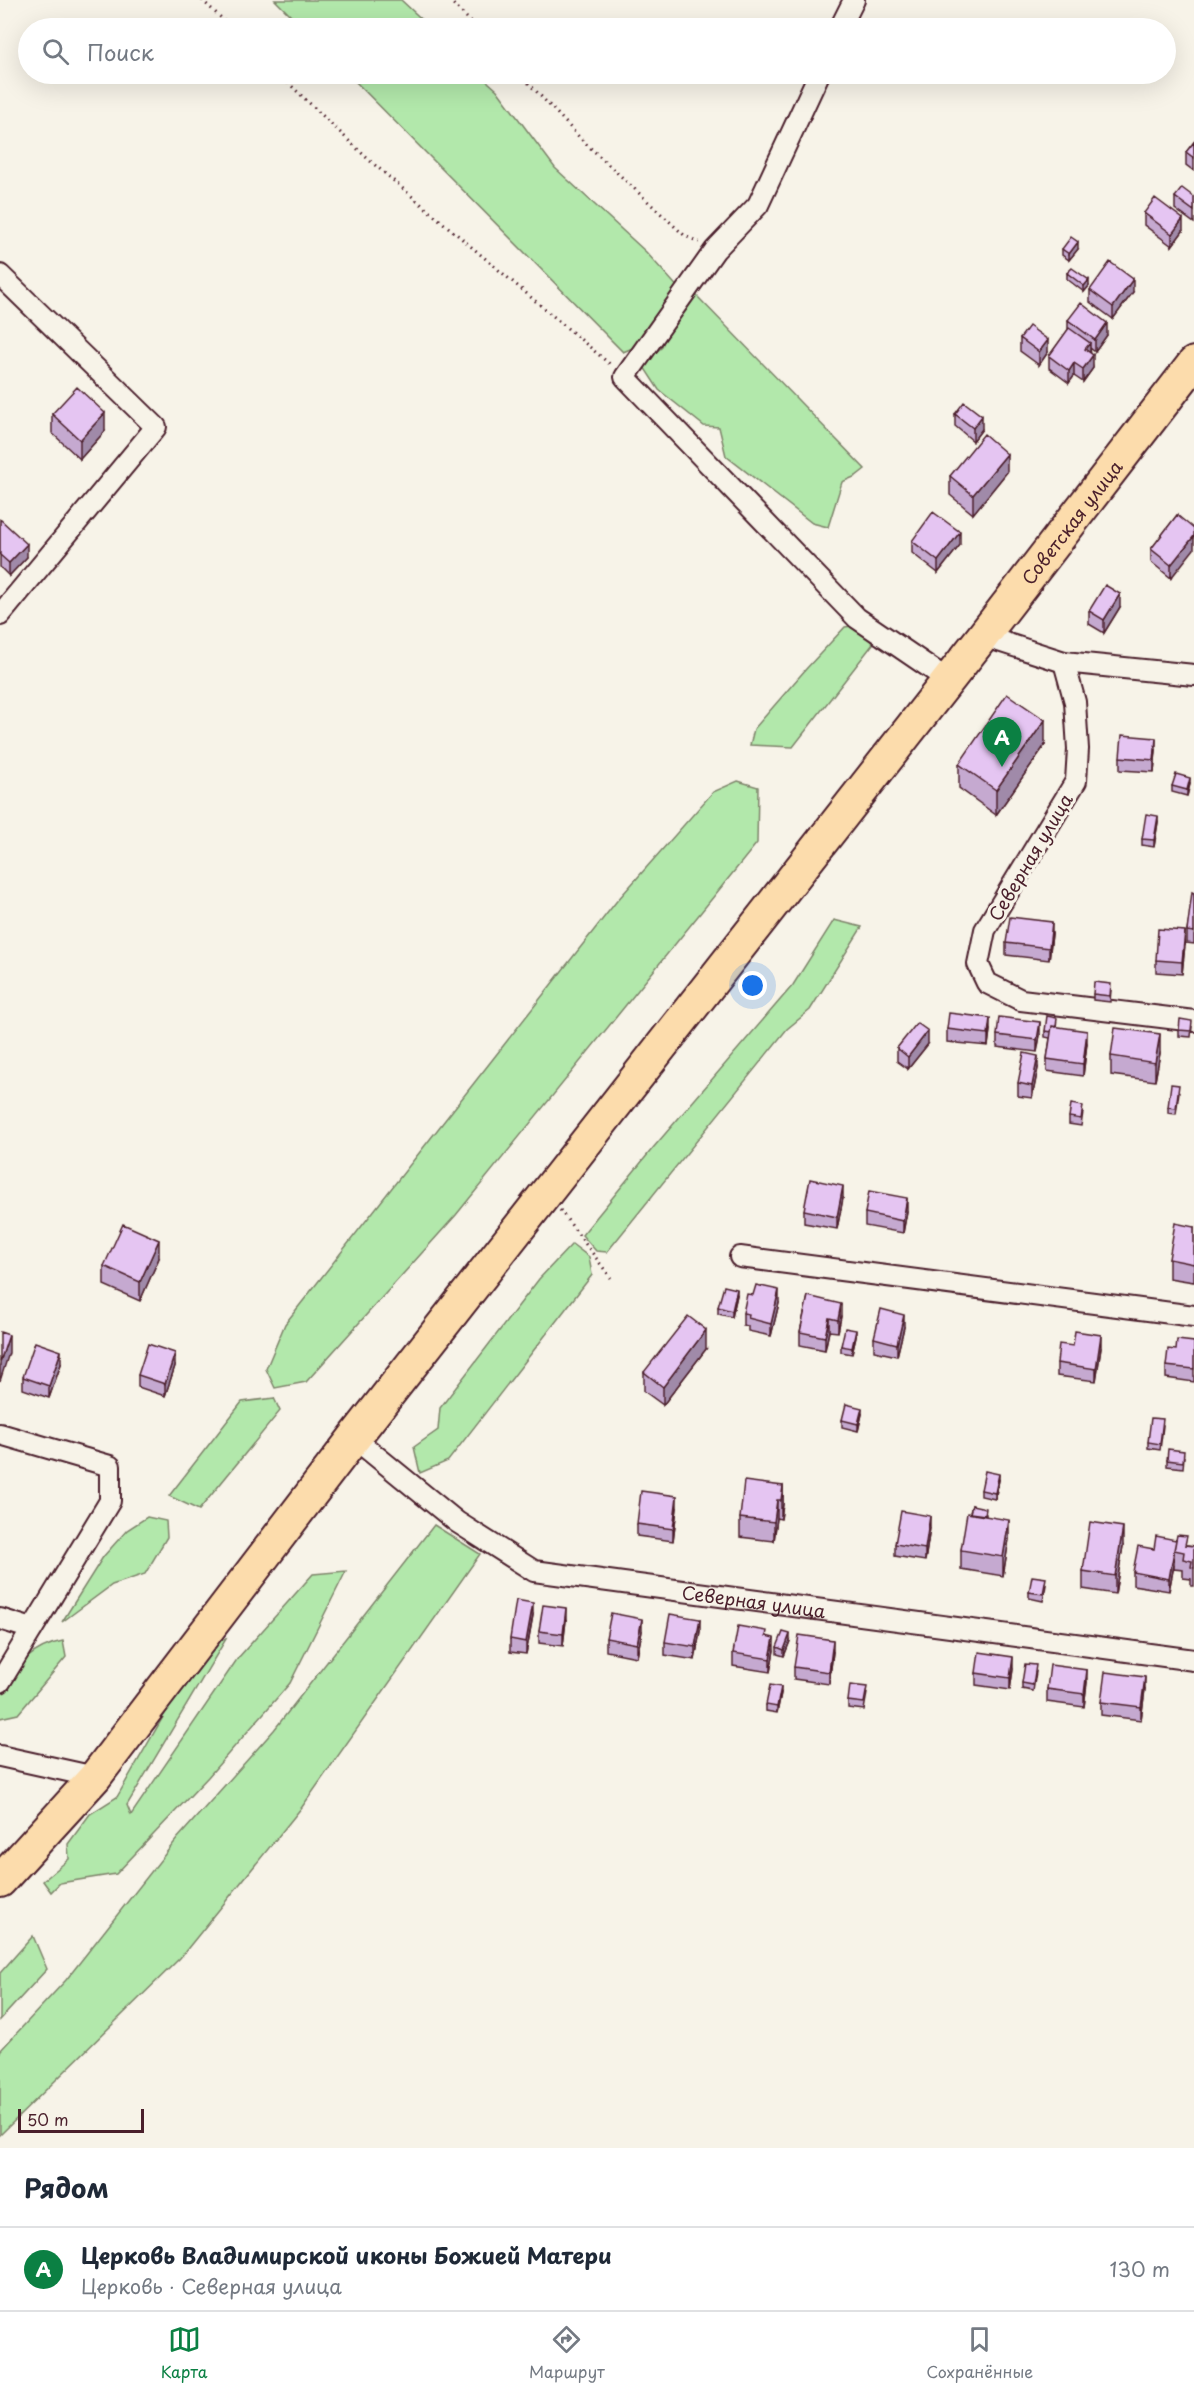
<!DOCTYPE html>
<html lang="ru">
<head>
<meta charset="utf-8">
<style>
	body { margin:0; font-family:"Playpen Sans",sans-serif; background:#f2f2f3; color:#1f2937 }
	.scale { position:absolute; left:18px; bottom:15px; width:126px; box-sizing:border-box; padding-left:6px; border:3px solid #4a1f2b; border-top:0; font-size:16px; line-height:21px; white-space:nowrap; color:#4a1f2b; -webkit-text-stroke:4px #f7f3e8; paint-order:stroke }
	.you { position:absolute; left:753px; top:986px; width:21px; height:21px; margin:-15px; border:4px solid #fff; border-radius:50%; background:#1a73e8; box-shadow:0 0 0 9px #1a73e833 }
	.badge { display:grid; place-items:center; width:39px; height:39px; border-radius:50%; background:#0b8043; color:#fff; font-size:20px; font-weight:700 }
	.pin { position:absolute; translate:-50% -50px; filter:drop-shadow(0 2px 3px #0008) }
	.pin::after { content:''; position:absolute; top:32px; width:21px; height:18px; background:inherit; clip-path:polygon(0 0,100% 0,50% 100%) }
	.list { margin:0; padding:0; list-style:none }
	h2 { display:flex; justify-content:space-between; align-items:center; height:78px; margin:0; padding:0 24px; font-size:26px }
	h2 small { font-size:20px; font-weight:400; color:#747a83 }
	.list li { display:grid; grid-template-columns:39px 1fr auto; gap:18px; align-items:center; box-sizing:border-box; height:84px; padding:0 24px; border-top:2px solid #e0e1e3 }
	.list b { display:block; font-size:22px; white-space:nowrap }
	.list p { margin:0; font-size:20px; white-space:nowrap; color:#747a83 }
	.list em { font-size:20px; font-style:normal; color:#747a83 }
	.icon { flex:none; width:33px; height:33px; fill:none; stroke:currentColor; stroke-width:2; stroke-linecap:round; stroke-linejoin:round }
	.map { position:relative; flex:none; width:1194px; height:2148px; overflow:hidden }
	.search { position:absolute; background:#fff; box-shadow:0 6px 24px #0002; left:18px; right:18px; top:18px; height:66px; display:flex; align-items:center; gap:15px; box-sizing:border-box; padding:0 21px; border-radius:33px; color:#747a83; font-size:22px }
	.sheet { height:162px; background:#fff }
	nav { display:flex; justify-content:space-around; align-items:center; box-sizing:border-box; height:84px; border-top:2px solid #e0e1e3; background:#fff; font-size:16px; color:#747a83 }
	nav a { display:grid; justify-items:center; gap:3px }
	nav .on { color:#0b8043 }
	.map>svg:first-child { display:block }
	.green { fill:#b2e8ab; stroke:#7e846b; stroke-width:1.5 }
	.lines { fill:none; stroke-linecap:round; stroke-linejoin:round }
	.minor-casing { stroke:#4a1f2b; stroke-width:24 }
	.primary-casing { stroke:#4a1f2b; stroke-width:36 }
	.path { stroke:#4a1f2b; stroke-width:3; stroke-dasharray:1.5 4.5; stroke-linecap:butt }
	.minor { stroke:#f7f3e8; stroke-width:20 }
	.primary { stroke:#fcdcac; stroke-width:32 }
	.wall { fill:#c5a9d0; stroke:#4a1f2b; stroke-width:1.5 }
	.shaded-wall { fill:#a08aa9; stroke:#4a1f2b; stroke-width:1.5 }
	.building { fill:#e5c5f2; stroke:#4a1f2b; stroke-width:1.5 }
	.labels { text-anchor:middle; dominant-baseline:central; stroke-width:6; stroke-linejoin:round; paint-order:stroke }
	.street-label { font-size:18px; fill:#4a1f2b; stroke:#f7f3e8 }
</style>
</head>
<body>
<div class="map">
<svg width="1194" height="2148" viewBox="0 0 1194 2148">
	<rect width="100%" height="100%" fill="#f7f3e8"/>
	<filter id="ink" filterUnits="userSpaceOnUse"><feTurbulence type="fractalNoise" baseFrequency=".0167" numOctaves="2"/><feDisplacementMap in="SourceGraphic" scale="12" xChannelSelector="R" yChannelSelector="G"/><feConvolveMatrix kernelMatrix="1 2 1 2 8 2 1 2 1" color-interpolation-filters="sRGB"/></filter>
	<g filter="url(#ink)">
		<!-- green -->
		<path class="green" d="M275,0h126l30,28h-128z
			M348,74h131l18,16 58,78 91,84 36,40 -30,48 -29,12z
			M697,296l168,173 -9,7 -14,6 -14,45 -16,-4 -86,-67 -7,-29 -15,-1 -45,-36 -17,-26 20,-17 8,-33z
			M858,625l15,19 -80,103 -43,-2 4,-16 52,-60 39,-42z
			M738,781l20,6 -1,56 -301,372 -150,167 -31,6 -9,-19 19,-45 331,-422 97,-110z
			M834,920l28,7 -52,83 -23,19 -180,223 -11,-1 -14,-16 71,-87 140,-163z
			M572,1244l17,13 3,18 -144,186 -28,12 -6,-26 24,-17 2,-22 99,-129z
			M274,1398l6,13 -81,99 -30,-14 73,-94z
			M147,1517l19,4 1,16 -22,37 -33,11 -50,37 41,-65 24,-27z
			M434,1525l46,29 -178,253 -122,151 -180,177v-84l66,-71 111,-141 97,-109z
			M346,1571l-56,112 -82,94 -92,97 -56,9 -9,9 -8,-11 26,-22 -1,-15 22,-30 27,-17 88,-153 21,-5 -99,166 4,10 107,-157 75,-84z
			M63,1641l3,16 -48,57 -18,4c0,-7 0,-18 1,-24 10,-27 34,-48 62,-53z
			M33,1936l14,33 -47,51v-47z"/>
		<g class="lines">
			<defs>
				<g id="minor">
					<path d="M840,28l14,-28"/>
					<path d="M819,74l-61,131 -43,45 -90,127 232,241 91,62"/>
					<path d="M0,275l156,152 -156,188"/>
					<path d="M983,636l81,26 130,13"/>
					<path d="M1064,662l11,40 3,47 -2,32 -91,149 -7,34 9,19 34,17 173,21"/>
					<path d="M740,1257l454,59"/>
					<path d="M0,1434l110,32v35l-110,181"/>
					<path id="s1" d="M354,1438l103,84 77,49 660,89"/>
					<path d="M0,1619l32,10"/>
					<path d="M0,1756l95,21"/>
				</g>
				<g id="primary">
					<path id="s2" d="M0,1881l95,-104 259,-339 629,-802 211,-273"/>
				</g>
			</defs>
			<!-- minor casing -->
			<use href="#minor" class="minor-casing"/>
			<!-- primary casing -->
			<use href="#primary" class="primary-casing"/>
			<!-- path -->
			<path class="path" d="M202,0l30,28
				M449,0l28,28
				M279,74l90,86 243,206
				M520,74l62,66 103,96 14,6
				M560,1210l51,68"/>
			<!-- minor -->
			<use href="#minor" class="minor"/>
			<!-- primary -->
			<use href="#primary" class="primary"/>
		</g>
		<!-- wall -->
		<path class="wall" d="M1194,142v29l-8,-6v-13z
			M1175,197h19v26l-19,-14z
			M1144,213l39,18 -11,15 -28,-21z
			M1062,249h16l-9,11 -7,-5z
			M1067,273l22,13 -5,6 -17,-13z
			M1090,290l43,2 -20,27 -23,-17z
			M1068,320l39,15 -12,17 -5,-4 3,20 -10,14 -9,-6 -5,7 -20,-15v-12l19,-26z
			M1020,338l28,14 -9,13 -19,-14z
			M52,414l53,17 -25,28 -28,-26z
			M955,414l27,15 -9,12 -18,-15z
			M1007,472l-34,42 -23,-19v-19z
			M1177,515l-6,63 -20,-16v-13z
			M0,520l27,37 -18,19 -9,-9z
			M912,541l48,4 -22,28 -26,-20z
			M1120,607l-16,26 -15,-9v-13z
			M1045,745l-49,70 -37,-27v-24z
			M1156,750l-2,22 -34,-2v-13z
			M1190,784l-3,12 -15,-4v-6z
			M1158,822l-4,25 -12,-2v-6z
			M1194,893v51l-7,-1v-12z
			M1052,934l-3,26 -43,-5v-12z
			M1185,944l-3,30 -26,-2v-12z
			M1111,990l-1,12 -17,-2v-6z
			M1057,1027l30,16 -4,33 -36,-5v-12l3,-21 -5,-1v-6z
			M1192,1027l-1,10 -12,-1v-6z
			M947,1029l43,1 -2,16 -41,-4z
			M997,1035h43l-3,17 -40,-5z
			M928,1044l-20,25 -11,-8v-13z
			M1160,1053l-5,28 -44,-6v-19z
			M1038,1068l-6,30 -14,-2v-13z
			M1179,1092l-3,22 -8,-1v-6z
			M1083,1112l-2,14 -12,-2v-7z
			M843,1198l-6,31 -33,-6v-13z
			M907,1211l-4,22 -38,-7v-13z
			M1194,1227v55l-25,-4v-19z
			M159,1258l-19,43 -36,-16v-19z
			M737,1295l-5,22 -14,-3v-7z
			M808,1296l33,20 -3,16 -9,-1 -4,19 -25,-5v-13z
			M779,1303l-8,33 -23,-5v-5l-5,-1v-12z
			M904,1327l-7,29 -23,-5v-13z
			M856,1337l-4,17 -11,-2v-6z
			M1194,1342v40l-28,-4v-12l10,-16z
			M1073,1346l28,2 -5,33 -39,-5v-13z
			M706,1349l-43,56 -19,-14v-19z
			M61,1364l-12,34 -26,-9v-12z
			M175,1366l-10,30 -27,-9v-12z
			M862,1414l-4,17 -16,-4v-7z
			M1163,1426l-3,24 -12,-2v-6z
			M1184,1457l-1,11 -16,-2v-6z
			M999,1480l-4,19 -14,-3v-6z
			M783,1486v18l-2,15 -4,-1 -3,23 -34,-4v-19z
			M972,1505l14,9v2l23,23 -6,37 -42,-7v-19z
			M677,1508l-4,33 -36,-5v-12z
			M930,1528l-5,33 -30,-5v-12z
			M1187,1545l7,1v40h-3v-7l-8,-1v-8l-9,-1v-4l-5,26 -36,-6v-13l21,-23z
			M1123,1546l-8,48 -32,-5v-18z
			M1046,1585l-3,16 -14,-3v-6z
			M533,1615l-7,39 -16,-2v-13z
			M566,1620l-3,26 -24,-3v-12z
			M642,1631l-5,26 -31,-6v-13z
			M700,1631l-5,29 -30,-5v-13z
			M767,1636l7,14 -4,22 -37,-6v-13z
			M790,1641l-6,15 -7,-2v-7z
			M833,1652l-4,32 -35,-5v-12z
			M1013,1669l-3,21 -34,-5v-12z
			M1036,1672l-3,19 -11,-2v-6z
			M1087,1682l-3,25 -37,-5v-13z
			M1145,1689l-4,31 -40,-5v-13z
			M781,1693l-4,20 -11,-2v-6z
			M867,1693l-3,17 -16,-2v-7z"/>
		<!-- shaded-wall -->
		<path class="shaded-wall" d="M1183,219v12l-11,15v-12z
			M1078,242v7l-9,11v-6z
			M1133,279v13l-20,27v-12z
			M1089,280v6l-5,6v-6z
			M1107,323v12l-12,17v-12z
			M1048,340v12l-9,13v-13z
			M1090,343v12l-5,-6z
			M1093,355v13l-10,14v-13z
			M1074,363v13l-5,7v-12z
			M105,413v18l-25,28v-19z
			M982,416v13l-9,12v-13z
			M1007,454v18l-34,42v-19z
			M960,532v13l-22,28v-12z
			M1194,536v13l-23,29v-13z
			M27,544v13l-18,19v-13z
			M1120,594v13l-16,26v-13z
			M1045,720v25l-49,70v-25z
			M1156,738v12l-2,22v-12z
			M1190,778v6l-3,12v-6z
			M1158,816v6l-4,25v-7z
			M1052,922v12l-3,26v-12z
			M1185,931v13l-3,30v-12z
			M990,1018v12l-2,16v-12z
			M1040,1022v13l-3,17v-12z
			M928,1031v13l-20,25v-12z
			M1087,1031v12l-4,33v-12z
			M1160,1034v19l-5,28v-18z
			M1038,1056v12l-6,30v-12z
			M843,1186v12l-6,31v-12z
			M907,1198v13l-4,22v-12z
			M159,1240v18l-19,43v-19z
			M737,1289v6l-5,22v-6z
			M779,1290v13l-8,33v-12z
			M841,1304v12l-3,16v-12z
			M904,1315v12l-7,29v-12z
			M829,1318v13l-4,19v-13z
			M706,1330v19l-43,56v-18z
			M856,1330v7l-4,17v-6z
			M9,1335v18l-9,28v-19z
			M1101,1335v13l-5,33v-12z
			M61,1351v13l-12,34v-12z
			M175,1353v13l-10,30v-12z
			M862,1408v6l-4,17v-7z
			M999,1474v6l-4,19v-6z
			M783,1486v18l-2,15v-19z
			M677,1496v12l-4,33v-12z
			M777,1500v18l-3,23v-19z
			M930,1516v12l-5,33v-12z
			M1009,1520v19l-6,37v-19z
			M1123,1527v19l-8,48v-18z
			M1174,1552v13l-5,26v-12z
			M533,1603v12l-7,39v-12z
			M566,1608v12l-3,26v-12z
			M642,1619v12l-5,26v-13z
			M700,1619v12l-5,29v-13z
			M790,1634v7l-6,15v-6z
			M774,1638v12l-4,22v-13z
			M833,1640v12l-4,32v-12z
			M1013,1657v12l-3,21v-12z
			M1087,1670v12l-3,25v-13z
			M1145,1677v12l-4,31v-13z
			M781,1687v6l-4,20v-6z"/>
		<!-- building -->
		<path class="building" d="M1194,142v16l-8,-6z
			M1182,188l12,9v14l-19,-14z
			M1155,198l28,21 -11,15 -28,-21z
			M1071,237l7,5 -9,12 -7,-5z
			M1110,262l23,17 -20,28 -23,-17z
			M1072,268l17,12 -5,6 -17,-13z
			M1081,303l26,20 -12,17 -27,-20z
			M1029,326l19,14 -9,12 -19,-14z
			M1069,328l21,15 -5,6 8,6 -10,14 -9,-6 -5,8 -20,-15z
			M77,387l28,26 -25,27 -28,-26z
			M964,402l18,14 -9,12 -18,-14z
			M984,434l23,20 -34,41 -23,-19z
			M933,512l27,20 -22,29 -26,-20z
			M1177,515l17,14v7l-23,29 -20,-16z
			M0,520h1l26,24 -18,19 -9,-8z
			M1105,585l15,9 -16,26 -15,-9z
			M1007,694l38,26 -49,70 -37,-26z
			M1122,735l34,3 -2,22 -34,-3z
			M1176,774l14,4 -3,12 -15,-4z
			M1146,814l12,2 -4,24 -12,-1z
			M1192,892l2,1v39l-7,-1z
			M1010,917l42,5 -3,26 -43,-5z
			M1158,929l27,2 -3,31 -26,-2z
			M1094,982l17,2 -1,12 -17,-2z
			M949,1013l41,5 -2,16 -41,-5z
			M1047,1016l10,2 -1,9 -4,-1 -1,6 -6,-1z
			M999,1017l41,5 -3,18 -40,-5z
			M1180,1019l12,2 -1,10 -12,-1z
			M917,1023l11,8 -20,26 -11,-9z
			M1052,1026l35,5 -4,33 -36,-5z
			M1115,1028l45,6 -5,29 -44,-7z
			M1024,1053l14,3 -6,30 -14,-3z
			M1171,1084l8,1 -3,23 -8,-1z
			M1071,1104l12,2 -2,13 -12,-2z
			M810,1179l33,7 -6,31 -33,-7z
			M869,1191l38,7 -4,23 -38,-8z
			M1175,1223l19,4v37l-25,-5z
			M123,1224l36,16 -19,42 -36,-16z
			M756,1285l23,5 -8,34 -23,-6 1,-4 -6,-1 4,-19 6,1z
			M724,1286l13,3 -5,22 -14,-4z
			M808,1296l33,8 -3,16 -9,-2 -4,19 -25,-5z
			M881,1309l23,6 -7,29 -23,-6z
			M688,1316l18,14 -43,57 -19,-15z
			M845,1328l11,2 -4,18 -11,-2z
			M1075,1331l26,4 -5,34 -39,-6 2,-19 14,2z
			M0,1332l9,3 -9,27z
			M1177,1340l17,2v27l-28,-3 2,-17 8,1z
			M35,1342l26,9 -12,35 -26,-9z
			M148,1344l27,9 -10,31 -27,-9z
			M846,1404l16,4 -4,16 -16,-4z
			M1151,1418l12,1 -3,25 -12,-2z
			M1168,1449l16,2 -1,11 -16,-2z
			M985,1471l14,3 -4,19 -14,-3z
			M744,1481l39,5 -2,14h-4l-3,22 -34,-4z
			M641,1491l36,5 -4,33 -36,-5z
			M972,1505l14,3 -1,7 -15,-2z
			M901,1511l29,5 -5,33 -30,-5z
			M967,1513l42,7 -6,37 -42,-7z
			M1090,1522l33,5 -8,49 -32,-5z
			M1177,1535l10,1 -2,9 9,1v22l-3,-1 1,-6 -9,-2 1,-7 -10,-2z
			M1156,1536l20,4 -7,39 -36,-7 5,-26 16,3z
			M1032,1576l14,2 -3,16 -14,-2z
			M516,1600l17,3 -7,39 -16,-3z
			M543,1605l23,3 -3,26 -24,-3z
			M611,1613l31,6 -5,25 -31,-6z
			M670,1614l30,5 -5,28 -30,-5z
			M738,1626l29,5 -1,5 8,2 -4,21 -37,-6z
			M783,1632l7,2 -6,16 -7,-3z
			M799,1635l34,5 -4,32 -35,-5z
			M979,1652l34,5 -3,21 -34,-5z
			M1025,1664l11,1 -3,20 -11,-2z
			M1050,1665l37,5 -3,24 -37,-5z
			M1105,1672l40,5 -4,30 -40,-5z
			M770,1685l11,2 -4,20 -11,-2z
			M850,1685l17,2 -3,16 -16,-2z"/>
	</g>
	<g class="labels">
		<!-- street labels -->
		<g class="street-label">
			<text stroke="none"><textPath href="#s2" startOffset="1731">Советская улица</textPath></text>
			<text transform="translate(1030 857) rotate(-59)">Северная улица</text>
			<text stroke="none"><textPath href="#s1" startOffset="446">Северная улица</textPath></text>
		</g>
	</g>
</svg>
<div class="scale">50 m</div>
<div class="you"></div>
<div class="pin badge" style="left:1002px;top:767px">A</div>
<div class="search"><svg class="icon" aria-label="search" viewBox="0 0 24 24"><circle cx="10" cy="10" r="6"/><path d="M15 15l6 6"/></svg>Поиск</div>
</div>
<section class="sheet">
<h2>Рядом<small></small></h2>
<ul class="list">
<li><span class="badge">A</span><div><b>Церковь Владимирской иконы Божией Матери</b><p>Церковь · Северная улица</p></div><em>130 m</em></li>
</ul>
</section>
<nav>
<a class="on"><svg class="icon" aria-label="map" viewBox="0 0 24 24"><path d="M3 6l6-2 6 2 6-2v14l-6 2-6-2-6 2zM9 4v14M15 6v14"/></svg>Карта</a>
<a><svg class="icon" aria-label="directions" viewBox="0 0 24 24"><path d="M12 3l9 9-9 9-9-9zM9 14v-3h6M13 9l2 2-2 2"/></svg>Маршрут</a>
<a><svg class="icon" aria-label="saved" viewBox="0 0 24 24"><path d="M7 4h10v16l-5-4-5 4z"/></svg>Сохранённые</a>
</nav>
</body>
</html>
